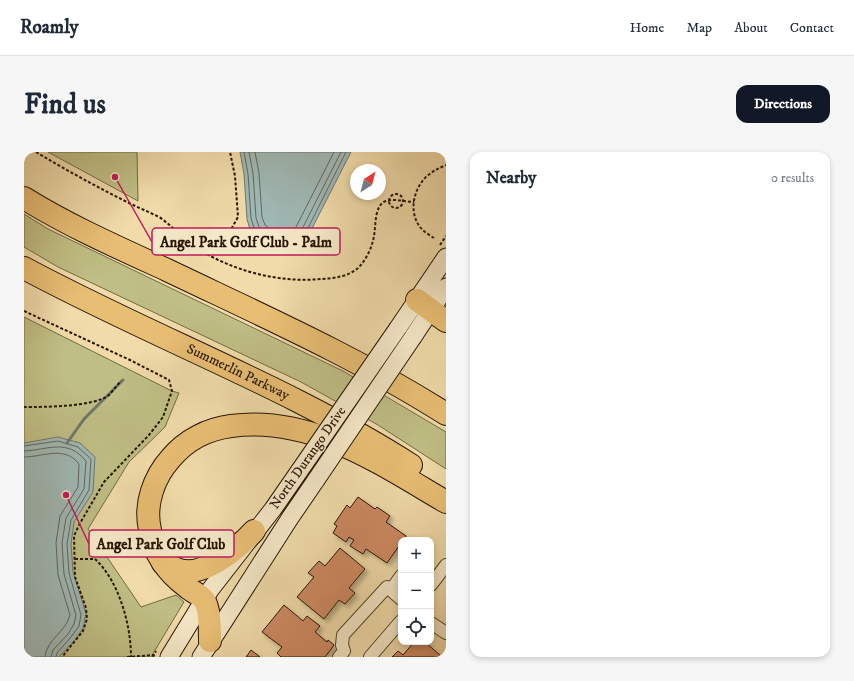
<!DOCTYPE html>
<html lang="en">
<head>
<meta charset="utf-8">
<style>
	body { margin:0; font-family:"IM FELL DW Pica",serif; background:#f6f6f7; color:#1f2937 }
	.controls { position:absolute; right:12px; bottom:12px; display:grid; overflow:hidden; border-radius:8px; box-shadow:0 2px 6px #0003 }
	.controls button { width:36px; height:36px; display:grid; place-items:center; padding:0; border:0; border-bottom:1px solid #e0e1e3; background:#fff; color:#1f2937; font:20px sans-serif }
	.compass { position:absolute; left:326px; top:12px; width:36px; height:36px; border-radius:50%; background:#fff; box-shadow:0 2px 6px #0003; rotate:36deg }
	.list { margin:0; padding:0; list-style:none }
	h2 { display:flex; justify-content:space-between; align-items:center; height:52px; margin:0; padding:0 16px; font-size:17px }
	h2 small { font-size:13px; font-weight:400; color:#747a83 }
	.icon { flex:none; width:22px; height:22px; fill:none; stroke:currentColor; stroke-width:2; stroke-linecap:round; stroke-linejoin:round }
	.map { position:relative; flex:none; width:422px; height:505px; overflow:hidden; border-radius:12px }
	header { display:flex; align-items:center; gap:24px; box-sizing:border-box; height:56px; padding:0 20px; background:#fff; border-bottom:1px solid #e0e1e3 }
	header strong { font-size:19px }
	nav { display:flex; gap:22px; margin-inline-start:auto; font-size:14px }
	.intro { display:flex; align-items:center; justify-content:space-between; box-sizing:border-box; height:96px; padding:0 24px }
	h1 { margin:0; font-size:28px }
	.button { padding:10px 18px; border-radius:12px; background:#111827; color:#fff; font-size:14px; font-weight:700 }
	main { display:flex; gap:24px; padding:0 24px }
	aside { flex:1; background:#fff; border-radius:12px; box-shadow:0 2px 6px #0003 }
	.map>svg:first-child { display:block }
	.green { fill:#bfbe84; stroke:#726a44 }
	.water { fill:#9fb8b4; stroke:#6f776d }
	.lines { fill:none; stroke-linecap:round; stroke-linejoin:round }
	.shore { stroke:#62665c; stroke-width:1 }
	.stream { stroke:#6f776d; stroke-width:3 }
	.building { fill:#cc8861; stroke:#261503; filter:url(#shadow) }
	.street-casing { stroke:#58462c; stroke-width:14 }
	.secondary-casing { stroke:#261503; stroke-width:19 }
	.highway-casing { stroke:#261503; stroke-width:24 }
	.path { stroke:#261503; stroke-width:2; stroke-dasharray:3 2; stroke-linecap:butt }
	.street { stroke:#f5e8c7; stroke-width:12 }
	.secondary { stroke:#f5e8c7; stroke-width:17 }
	.highway { stroke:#e8be74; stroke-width:22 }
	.secondary-bridge-casing { stroke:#261503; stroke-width:19; stroke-linecap:butt }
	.secondary-bridge { stroke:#f5e8c7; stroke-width:17 }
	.labels { text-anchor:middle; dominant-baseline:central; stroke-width:3; stroke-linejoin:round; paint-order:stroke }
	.street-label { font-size:14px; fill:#261503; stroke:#f5e8c7 }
	.leader { fill:none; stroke:#c2185b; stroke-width:1.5 }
	.callout-dot { fill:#c2185b; stroke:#f5e8c7; stroke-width:1.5 }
	.callout { fill:#f5e8c7; stroke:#c2185b; stroke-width:1.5 }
	.callout-label { font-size:15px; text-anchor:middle; font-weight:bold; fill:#261503 }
</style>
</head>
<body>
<header>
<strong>Roamly</strong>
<nav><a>Home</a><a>Map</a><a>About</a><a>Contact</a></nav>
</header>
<div class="intro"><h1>Find us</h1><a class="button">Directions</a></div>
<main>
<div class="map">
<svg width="422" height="505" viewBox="0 0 422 505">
	<defs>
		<filter id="shadow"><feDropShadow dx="3.5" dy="3.5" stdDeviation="2" flood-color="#0004"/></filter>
	</defs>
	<rect width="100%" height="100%" fill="#f0dba9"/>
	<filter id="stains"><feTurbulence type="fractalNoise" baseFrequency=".005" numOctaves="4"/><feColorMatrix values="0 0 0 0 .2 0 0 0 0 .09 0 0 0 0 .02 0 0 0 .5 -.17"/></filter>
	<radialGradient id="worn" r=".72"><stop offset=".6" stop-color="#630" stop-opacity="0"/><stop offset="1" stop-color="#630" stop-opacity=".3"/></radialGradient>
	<!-- green -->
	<path class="green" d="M24,0h89l1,49z
		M0,62l24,15 295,142 103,61v37l-68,-44 -77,-43 -243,-115 -34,-20z
		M0,165l148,74 7,2 -14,34 -36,35 -41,67 53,78 35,-12 8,7 -33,55h-127z"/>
	<!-- water -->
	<path class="water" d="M216,0h111l-49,96 -29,2 -22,-17 -4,-14 -3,-45z
		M34,285l22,6 15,14 -2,35 -19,30 -3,22 2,28 13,42 -3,14 -8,12 -16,17h-35v-214z"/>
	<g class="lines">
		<!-- shore -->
		<path class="shore" d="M220,0l4,22 3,44 4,13 19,15 26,-2 46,-92
			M225,0l4,21 3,45 3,9 17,14 21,-2 44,-87
			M231,0l4,21 3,44 3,8 13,10 15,-2 41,-81
			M0,294l34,-5 20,6 13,12 -2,31 -18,30 -4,24 2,29 12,42 -2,11 -8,11 -14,16 -1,4
			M0,299c24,-1 43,-13 62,10l-2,28 -18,29 -4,25 2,31 12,41 -2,9 -6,10 -15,16 -2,7
			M0,305c20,0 40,-12 55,7l-1,23 -18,29 -4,27 2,32 12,40c-4,17 -24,25 -25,42"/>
		<!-- stream -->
		<path class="stream" d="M43,291l17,-24 39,-39"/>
	</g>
	<!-- building -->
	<path class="building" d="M334,345l17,12 2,-2 13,9 -4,6 20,14 -3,4h-2v3l-14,20 -21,-14 -3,5 -13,-8 4,-6 -5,-3 -3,5 -13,-9 4,-7 -3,-2 13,-19 3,3z
		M316,396l25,21 -16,19 6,5 -10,11 -6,-4 -15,19 -27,-22 17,-20 -6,-4 11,-12 6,5z
		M260,453l19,16 4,-5 13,10 -5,6 12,10 1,-2 6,5 -9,12h-44l-4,-4 5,-6 -20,-15z
		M390,490h11l17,15h-50l6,-6 5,4z
		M227,498l9,7h-14z"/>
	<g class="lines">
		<defs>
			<path id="street" d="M407,433l15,-20
				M367,438l10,-14
				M407,471l15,10
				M315,505l5,-6 -2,-6 1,-10 44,-48 14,12
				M346,505l31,-36"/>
			<path id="secondary" d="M374,176l48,-71
				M389,185l33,-50
				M145,505l41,-67 63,-81 27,-39
				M177,505l89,-139 26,-38"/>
			<g id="highway">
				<path d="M0,46c45,28 95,50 143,72 94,45 191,88 279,144"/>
				<path id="s1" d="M0,116c128,69 265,119 387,197"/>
				<path d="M393,148l29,21"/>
				<path d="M139,411c7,3 14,7 21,8 24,3 55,-24 70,-40"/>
				<path d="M186,489c0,-11 0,-32 -6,-41 -3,-5 -13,-9 -17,-13 -19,-14 -33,-33 -37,-57 -6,-26 4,-53 21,-72 15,-18 37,-29 60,-32 80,-11 150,38 215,76"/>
			</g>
		</defs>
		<!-- street casing -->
		<use href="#street" class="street-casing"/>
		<!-- secondary casing -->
		<use href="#secondary" class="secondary-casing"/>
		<!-- highway casing -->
		<use href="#highway" class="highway-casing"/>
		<!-- path -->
		<path class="path" d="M12,0c30,18 61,35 93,51 10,5 20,9 30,14 14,9 24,22 37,31 38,23 81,35 125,31 13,-1 27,-2 37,-11 8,-8 14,-20 16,-32 2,-10 0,-31 12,-35 8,-3 19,1 28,1
			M365 49a7 7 0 1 1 14 0a7 7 0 1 1-14 0Z
			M205,81l9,-16 -3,-41 -5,-24
			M410,86c-5,-3 -11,-7 -14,-11 -12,-16 -6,-39 7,-51 6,-5 12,-8 19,-11
			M416,93l6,-9
			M0,159l106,49 39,20 3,11 -9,26 -14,18 -45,47 -25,43 -5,11 1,41 11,31 1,11 -4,12 -21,26
			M0,255c20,0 70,0 85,-12 4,-4 8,-10 12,-14
			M51,407h20c24,22 36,66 36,98
			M103,505l27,-2
			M129,505l3,-6"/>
		<!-- street -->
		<use href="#street" class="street"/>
		<!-- secondary -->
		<use href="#secondary" class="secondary"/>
		<!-- highway -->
		<use href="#highway" class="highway"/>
		<defs>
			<path id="secondary-bridge" d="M276,318l98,-142
				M292,328l97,-143"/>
		</defs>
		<!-- secondary-bridge casing -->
		<use href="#secondary-bridge" class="secondary-bridge-casing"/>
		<!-- secondary-bridge -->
		<use href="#secondary-bridge" class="secondary-bridge"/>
	</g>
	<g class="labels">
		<!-- street labels -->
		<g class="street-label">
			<text stroke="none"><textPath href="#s1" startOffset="238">Summerlin Parkway</textPath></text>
			<text transform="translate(284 306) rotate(-55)">North Durango Drive</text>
		</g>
	</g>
	<!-- callouts -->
	<path class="leader" d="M91 25L128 90M42 343L65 392"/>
	<g class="callout-dot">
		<circle cx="91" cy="25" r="4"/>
		<circle cx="42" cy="343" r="4"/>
	</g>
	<g class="callout">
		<rect x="128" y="76" width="188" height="27" rx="4"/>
		<rect x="65" y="378" width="145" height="27" rx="4"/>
	</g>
	<g class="callout-label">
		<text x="222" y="95">Angel Park Golf Club - Palm</text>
		<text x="137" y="397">Angel Park Golf Club</text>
	</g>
	<rect width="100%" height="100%" filter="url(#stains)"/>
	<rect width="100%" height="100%" fill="url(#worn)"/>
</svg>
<div class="controls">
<button>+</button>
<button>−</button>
<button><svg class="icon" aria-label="locate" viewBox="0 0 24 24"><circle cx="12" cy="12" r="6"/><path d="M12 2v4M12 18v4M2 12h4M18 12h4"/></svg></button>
</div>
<svg class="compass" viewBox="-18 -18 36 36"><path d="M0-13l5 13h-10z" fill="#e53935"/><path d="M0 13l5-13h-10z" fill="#747a83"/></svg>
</div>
<aside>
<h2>Nearby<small>0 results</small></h2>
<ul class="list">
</ul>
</aside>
</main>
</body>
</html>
